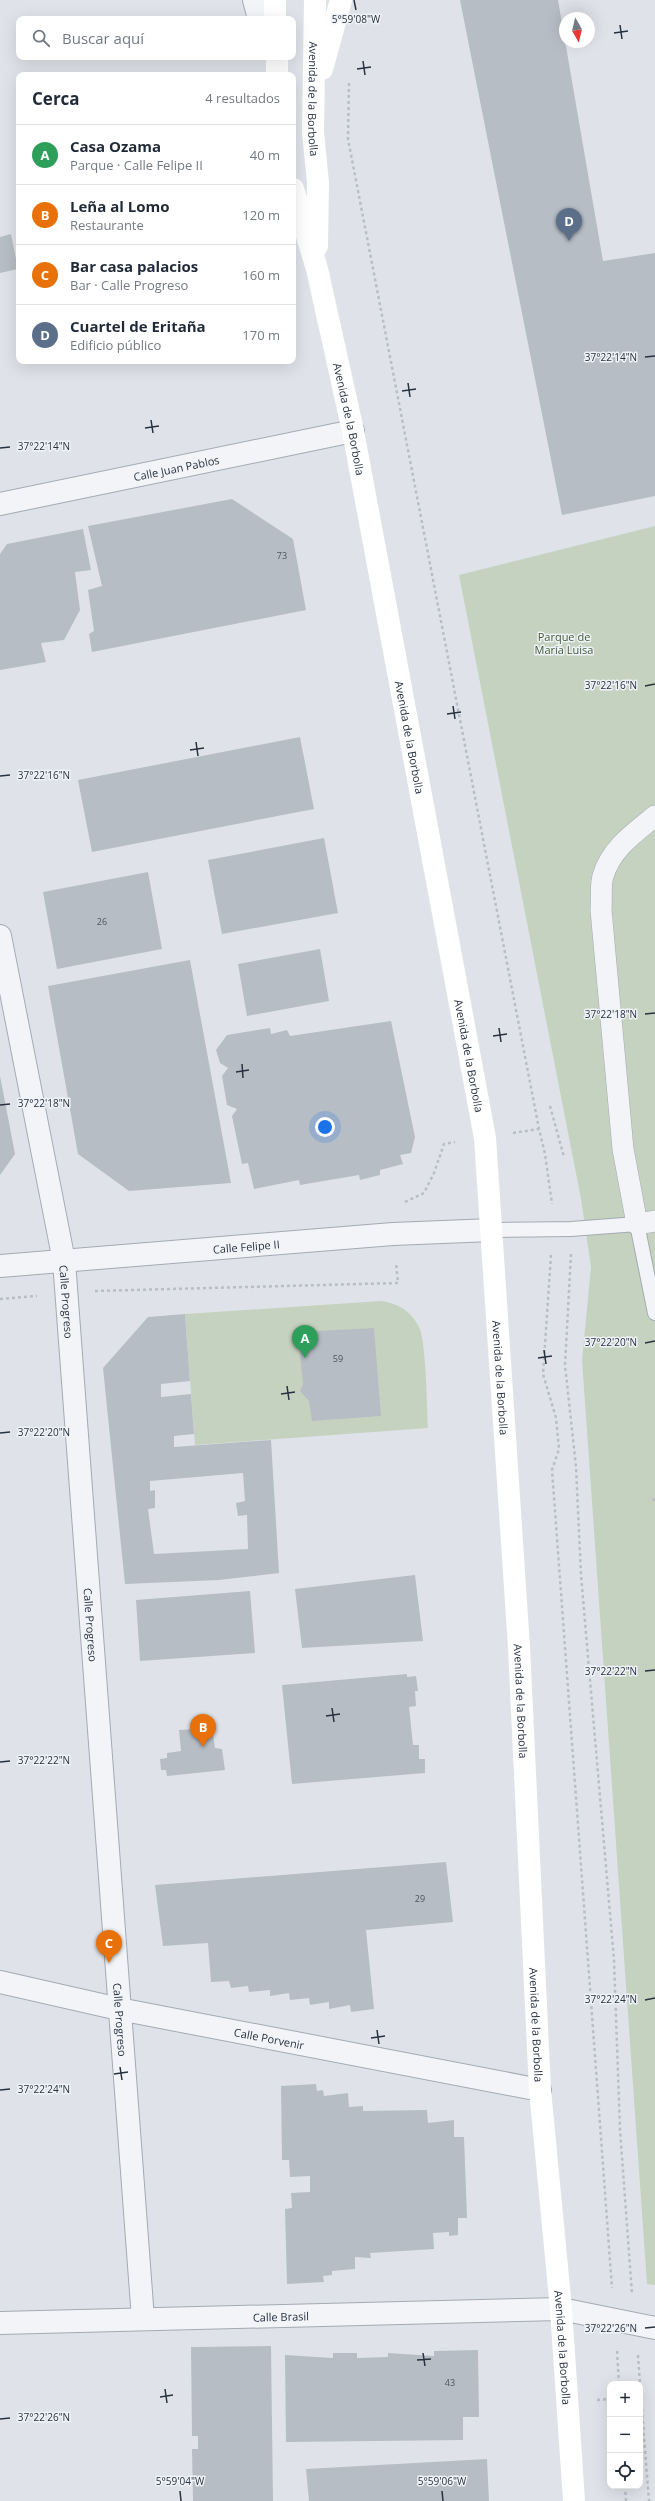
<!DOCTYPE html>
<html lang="es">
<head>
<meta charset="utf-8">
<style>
	body { margin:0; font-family:"Open Sans",sans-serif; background:#f6f6f7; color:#1f2937 }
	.controls { position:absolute; right:12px; bottom:12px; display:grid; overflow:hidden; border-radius:8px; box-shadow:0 4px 16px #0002 }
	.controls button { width:36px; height:36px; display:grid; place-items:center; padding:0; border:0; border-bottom:1px solid #e0e1e3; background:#fff; color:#1f2937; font:20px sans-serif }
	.compass { position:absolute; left:559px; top:12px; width:36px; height:36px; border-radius:50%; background:#fff; box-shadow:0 4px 16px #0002; rotate:172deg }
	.you { position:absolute; left:325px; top:1127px; width:14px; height:14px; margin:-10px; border:3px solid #fff; border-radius:50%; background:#1a73e8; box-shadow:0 0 0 6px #1a73e833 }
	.badge { display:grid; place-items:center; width:26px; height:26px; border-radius:50%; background:#ce4361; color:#fff; font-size:13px; font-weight:700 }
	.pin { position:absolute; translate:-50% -33px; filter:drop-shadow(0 1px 2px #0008) }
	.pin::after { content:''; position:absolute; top:21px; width:14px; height:12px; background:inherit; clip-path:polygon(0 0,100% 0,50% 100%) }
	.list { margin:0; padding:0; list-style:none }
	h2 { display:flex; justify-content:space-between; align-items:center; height:52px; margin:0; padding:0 16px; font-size:17px }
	h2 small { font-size:13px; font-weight:400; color:#747a83 }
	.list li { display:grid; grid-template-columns:26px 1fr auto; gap:12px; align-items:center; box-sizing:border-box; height:60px; padding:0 16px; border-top:1px solid #e0e1e3 }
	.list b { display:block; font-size:15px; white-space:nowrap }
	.list p { margin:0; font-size:13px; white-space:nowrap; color:#747a83 }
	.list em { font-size:13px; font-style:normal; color:#747a83 }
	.icon { flex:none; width:22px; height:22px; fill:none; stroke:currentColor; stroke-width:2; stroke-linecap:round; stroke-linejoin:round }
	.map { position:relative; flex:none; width:655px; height:2501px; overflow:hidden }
	.search { position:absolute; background:#fff; box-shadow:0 4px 16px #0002; left:16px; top:16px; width:280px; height:44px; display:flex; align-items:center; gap:10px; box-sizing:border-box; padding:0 14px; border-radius:8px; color:#747a83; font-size:15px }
	.panel { position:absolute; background:#fff; box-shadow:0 4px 16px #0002; left:16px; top:72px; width:280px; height:292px; border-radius:8px }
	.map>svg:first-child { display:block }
	.green { fill:#c6d2c0 }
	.building { fill:#b6bdc5; fill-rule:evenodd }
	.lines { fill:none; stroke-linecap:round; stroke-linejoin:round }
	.service-casing { stroke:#a4aab3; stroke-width:16 }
	.pedestrian-casing { stroke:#a4aab3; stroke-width:22 }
	.minor-casing { stroke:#a4aab3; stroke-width:24 }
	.tertiary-casing { stroke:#a4aab3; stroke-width:24 }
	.path { stroke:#b9bec4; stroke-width:2.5; stroke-dasharray:3 3; stroke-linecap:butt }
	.service { stroke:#f2f4f7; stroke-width:14 }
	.pedestrian { stroke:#f2f4f7; stroke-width:21 }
	.minor { stroke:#f2f4f7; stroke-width:22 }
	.tertiary { stroke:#f2f4f7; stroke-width:22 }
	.secondary { stroke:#fff; stroke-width:22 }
	.ticks { fill:none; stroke:#283240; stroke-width:1.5 }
	.labels { text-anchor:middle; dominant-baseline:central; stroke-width:3; stroke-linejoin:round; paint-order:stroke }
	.number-label { font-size:9px; fill:#4c5561 }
	.street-label { font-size:11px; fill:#283240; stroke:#eff2f6 }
	.park-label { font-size:11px; fill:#3f5c35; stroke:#eff2f6 }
	.ticks-label { font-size:10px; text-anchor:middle; fill:#283240; stroke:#eff2f6; stroke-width:3; stroke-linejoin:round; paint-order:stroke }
</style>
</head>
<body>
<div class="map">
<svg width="655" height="2501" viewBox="0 0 655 2501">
	<rect width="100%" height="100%" fill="#dfe3e9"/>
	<!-- green -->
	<path class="green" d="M655,526v1759l-8,-1 -65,-924 9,-93 -10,-68 -122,-624z
		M381,1301c17,2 30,10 38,26 7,13 8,82 9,101l-233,17 -10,-131z"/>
	<!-- building -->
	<path class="building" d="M460,0h98l45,261 52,-8v243l-93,19z
		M11,234l7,35 -18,4v-36z
		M232,499l61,40 13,71 -214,42 -3,-18 5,-3 -6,-41 14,-4 -14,-60z
		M83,529l8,41 -16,2 5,38 -16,30 -23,3 5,19 -46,8v-116l7,-10z
		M300,737l14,72 -222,43 -14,-72z
		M324,838l14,75 -116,21 -14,-74z
		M148,872l14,77 -105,20 -14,-77z
		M320,949l9,52 -82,15 -9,-52z
		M190,960l41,223 -102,8 -51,-37 -30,-168z
		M391,1021l24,116 -4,16 -11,2 3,9 -23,6v5l-20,5 -1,-5 -59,10 -1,-5 -45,9 -6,-26 -6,1 -10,-48 5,-7 -10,-4 -5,-29 6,-8 -8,-5 -4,-13 11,-15 43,-7 1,6 16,-4 3,6z
		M0,1076l15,78 -15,21z
		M185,1314l5,67 -29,3v13l30,-3 3,40 -20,2v11l97,-7 8,133 -60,7 -94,4 -22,-216 45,-51zM243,1473l2,28 -9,2 2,13 9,-1 1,34 -94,5 -6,-45 7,-1v-18l-5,1v-10z
		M374,1328l7,88 -69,5 -3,-20 -9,-10 3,-7 -5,-52z
		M415,1575l8,66 -121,7 -7,-59z
		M250,1591l5,62 -115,8 -4,-61z
		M407,1674v3l9,-1 2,15h-3l1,15 -7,1 4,38h6v14h6v14l-133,11 -10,-99z
		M212,1728l3,20 7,1 3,21 -58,6 -1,-6h-5l-1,-11 7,-1v-5l14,-2 -2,-21z
		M446,1862l7,60 -87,8 8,79 -23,3 -1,-7 -21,4v-7l-19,3 -1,-7 -19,2 -1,-7 -19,3v-6l-21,2 -1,-6 -17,2 -2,-7 -18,1 -3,-39 -45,3 -8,-61z
		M316,2084l1,7 6,-1 1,6 24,-3 1,14 14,-1v5l64,-1 1,13 26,-3v17h10l3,81h-9v17l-9,1v-4l-16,1 1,16 -64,4 1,5 -16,-1v12l-23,2v4l-9,1 1,6 -37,2 -2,-75 7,-1 -1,-15 19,-1v-16l-20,1 -1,-17h-7l-1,-74z
		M271,2346l2,155h-80l-1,-52h6v-13h-6l-1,-89z
		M478,2350l1,67h-16v23l-177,2 -1,-87 48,3v-5h24v5l31,-1v-4l46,3v-5z
		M487,2459l2,42h-180l-3,-32z"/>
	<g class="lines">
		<defs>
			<path id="service" d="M492,1230l79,-1 66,-5 18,89"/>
			<path id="pedestrian" d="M655,816c-21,17 -44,33 -52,60 -3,10 -1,24 -2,34l22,239 14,75 18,-3"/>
			<g id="minor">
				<path d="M254,0l5,19"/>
				<path id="s1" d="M0,504l353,-73"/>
				<path id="s2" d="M0,936l64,325 79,1058"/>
				<path id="s3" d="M0,1982l119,27 421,81"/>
				<path id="s4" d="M0,2323l561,-14 94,19"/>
			</g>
			<g id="tertiary">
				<path id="s5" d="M0,1266l393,-32 99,-4"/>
			</g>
		</defs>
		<!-- service casing -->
		<use href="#service" class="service-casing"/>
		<!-- pedestrian casing -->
		<use href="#pedestrian" class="pedestrian-casing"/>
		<!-- minor casing -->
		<use href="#minor" class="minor-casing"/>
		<!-- tertiary casing -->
		<use href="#tertiary" class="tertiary-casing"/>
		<!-- path -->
		<path class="path" d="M349,83l-1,56 191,990 6,25 7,50
			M550,1106l14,51
			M513,1133l26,-4
			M405,1202l19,-9 10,-20 10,-29 11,-2
			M571,1254l-6,111 11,102 5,108 33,385 6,170 12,164
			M551,1255l-8,119 13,44 3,31 -7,21 60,818
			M95,1291l303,-8 -2,-20
			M0,1299l37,-3
			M653,1498l2,6
			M617,2351l2,33
			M638,2355l2,29
			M640,2385l9,116
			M597,2400l13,-1
			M625,2486l1,15"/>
		<!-- service -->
		<use href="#service" class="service"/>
		<!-- pedestrian -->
		<use href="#pedestrian" class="pedestrian"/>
		<!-- minor -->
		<use href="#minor" class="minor"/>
		<!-- tertiary -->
		<use href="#tertiary" class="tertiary"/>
		<!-- secondary -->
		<g class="secondary">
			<path d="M275,0v19"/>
			<path id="s6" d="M315,0l-2,132 5,51 -1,63"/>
			<path d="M277,57v18"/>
			<path d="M322,69l19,-69"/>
			<path id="s7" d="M293,189l24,80 36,162 132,707 34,509 21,443 21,219 13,192"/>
		</g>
	</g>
	<!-- ticks -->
	<path class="ticks" d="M354,0l2,10M620,25l2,14M614,33l14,-2M363,61l2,14M357,69l14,-2M645,357l10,-1M408,383l2,14M402,391l14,-2M151,420l2,13M145,428l14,-2M0,448l10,-1M645,686l10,-2M453,706l2,13M447,714l14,-2M196,742l2,14M190,750l14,-2M0,776l10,-1M645,1014l10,-1M499,1028l2,14M493,1036l14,-2M242,1064l1,14M236,1072l13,-2M0,1105l10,-1M645,1343l10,-2M544,1350l2,14M538,1358l14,-2M287,1386l2,14M281,1394l14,-2M0,1433l10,-1M645,1671l10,-1M332,1708l2,14M326,1716l14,-2M0,1762l10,-1M645,2000l10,-2M377,2030l2,14M371,2038l14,-2M120,2067l2,13M114,2074l14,-2M0,2090l10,-1M645,2328l10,-1M423,2353l2,13M417,2360l14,-1M165,2389l2,14M160,2397l13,-2M0,2419l10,-1M180,2491l1,10M442,2491l1,10"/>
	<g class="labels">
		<!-- number labels -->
		<g class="number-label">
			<text x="282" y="555">73</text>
			<text x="102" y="921">26</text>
			<text x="338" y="1358">59</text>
			<text x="420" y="1898">29</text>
			<text x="450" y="2382">43</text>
		</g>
		<!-- street labels -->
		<g class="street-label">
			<text stroke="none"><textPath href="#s6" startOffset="99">Avenida de la Borbolla</textPath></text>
			<text stroke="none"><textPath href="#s7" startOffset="237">Avenida de la Borbolla</textPath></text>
			<text stroke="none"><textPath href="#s1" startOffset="180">Calle Juan Pablos</textPath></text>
			<text stroke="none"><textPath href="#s7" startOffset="561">Avenida de la Borbolla</textPath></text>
			<text stroke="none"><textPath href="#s7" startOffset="885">Avenida de la Borbolla</textPath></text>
			<text stroke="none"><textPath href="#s5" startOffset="247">Calle Felipe II</textPath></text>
			<text stroke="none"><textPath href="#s2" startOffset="372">Calle Progreso</textPath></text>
			<text stroke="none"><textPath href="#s7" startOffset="1209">Avenida de la Borbolla</textPath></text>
			<text stroke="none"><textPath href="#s2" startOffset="696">Calle Progreso</textPath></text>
			<text stroke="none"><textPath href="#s7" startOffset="1533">Avenida de la Borbolla</textPath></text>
			<text stroke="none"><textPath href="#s2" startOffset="1092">Calle Progreso</textPath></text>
			<text stroke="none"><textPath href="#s7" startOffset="1857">Avenida de la Borbolla</textPath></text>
			<text stroke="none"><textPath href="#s3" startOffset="275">Calle Porvenir</textPath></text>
			<text stroke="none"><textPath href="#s4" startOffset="281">Calle Brasil</textPath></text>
			<text stroke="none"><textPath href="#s7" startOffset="2181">Avenida de la Borbolla</textPath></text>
		</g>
		<!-- park labels -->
		<g class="park-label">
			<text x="564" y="636">Parque de<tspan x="564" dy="13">María Luisa</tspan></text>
		</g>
	</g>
	<g class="ticks-label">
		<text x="356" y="23">5°59'08"W</text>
		<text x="611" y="361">37°22'14"N</text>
		<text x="44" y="450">37°22'14"N</text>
		<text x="611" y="689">37°22'16"N</text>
		<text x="44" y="779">37°22'16"N</text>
		<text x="611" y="1018">37°22'18"N</text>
		<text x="44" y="1107">37°22'18"N</text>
		<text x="611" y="1346">37°22'20"N</text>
		<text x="44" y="1436">37°22'20"N</text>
		<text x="611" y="1675">37°22'22"N</text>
		<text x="44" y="1764">37°22'22"N</text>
		<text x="611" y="2003">37°22'24"N</text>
		<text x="44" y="2093">37°22'24"N</text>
		<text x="611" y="2332">37°22'26"N</text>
		<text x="44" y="2421">37°22'26"N</text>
		<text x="180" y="2485">5°59'04"W</text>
		<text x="442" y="2485">5°59'06"W</text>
	</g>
</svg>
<div class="controls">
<button>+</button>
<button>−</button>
<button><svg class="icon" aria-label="locate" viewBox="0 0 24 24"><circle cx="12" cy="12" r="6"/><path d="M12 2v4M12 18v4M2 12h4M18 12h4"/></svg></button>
</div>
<svg class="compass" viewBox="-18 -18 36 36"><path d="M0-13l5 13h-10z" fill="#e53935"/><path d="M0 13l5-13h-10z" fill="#747a83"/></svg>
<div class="you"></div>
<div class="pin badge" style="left:305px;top:1358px;background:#2e9e5b">A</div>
<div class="pin badge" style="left:203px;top:1747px;background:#e8710a">B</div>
<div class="pin badge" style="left:109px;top:1963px;background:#e8710a">C</div>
<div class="pin badge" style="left:569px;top:241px;background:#5c6f8a">D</div>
<div class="search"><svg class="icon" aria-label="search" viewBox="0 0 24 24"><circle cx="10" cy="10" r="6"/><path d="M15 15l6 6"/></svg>Buscar aquí</div>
<section class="panel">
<h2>Cerca<small>4 resultados</small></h2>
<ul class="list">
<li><span class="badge" style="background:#2e9e5b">A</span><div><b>Casa Ozama</b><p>Parque · Calle Felipe II</p></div><em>40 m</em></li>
<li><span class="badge" style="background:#e8710a">B</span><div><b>Leña al Lomo</b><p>Restaurante</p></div><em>120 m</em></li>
<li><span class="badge" style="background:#e8710a">C</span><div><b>Bar casa palacios</b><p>Bar · Calle Progreso</p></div><em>160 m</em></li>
<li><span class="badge" style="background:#5c6f8a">D</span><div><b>Cuartel de Eritaña</b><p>Edificio público</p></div><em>170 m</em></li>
</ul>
</section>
</div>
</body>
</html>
